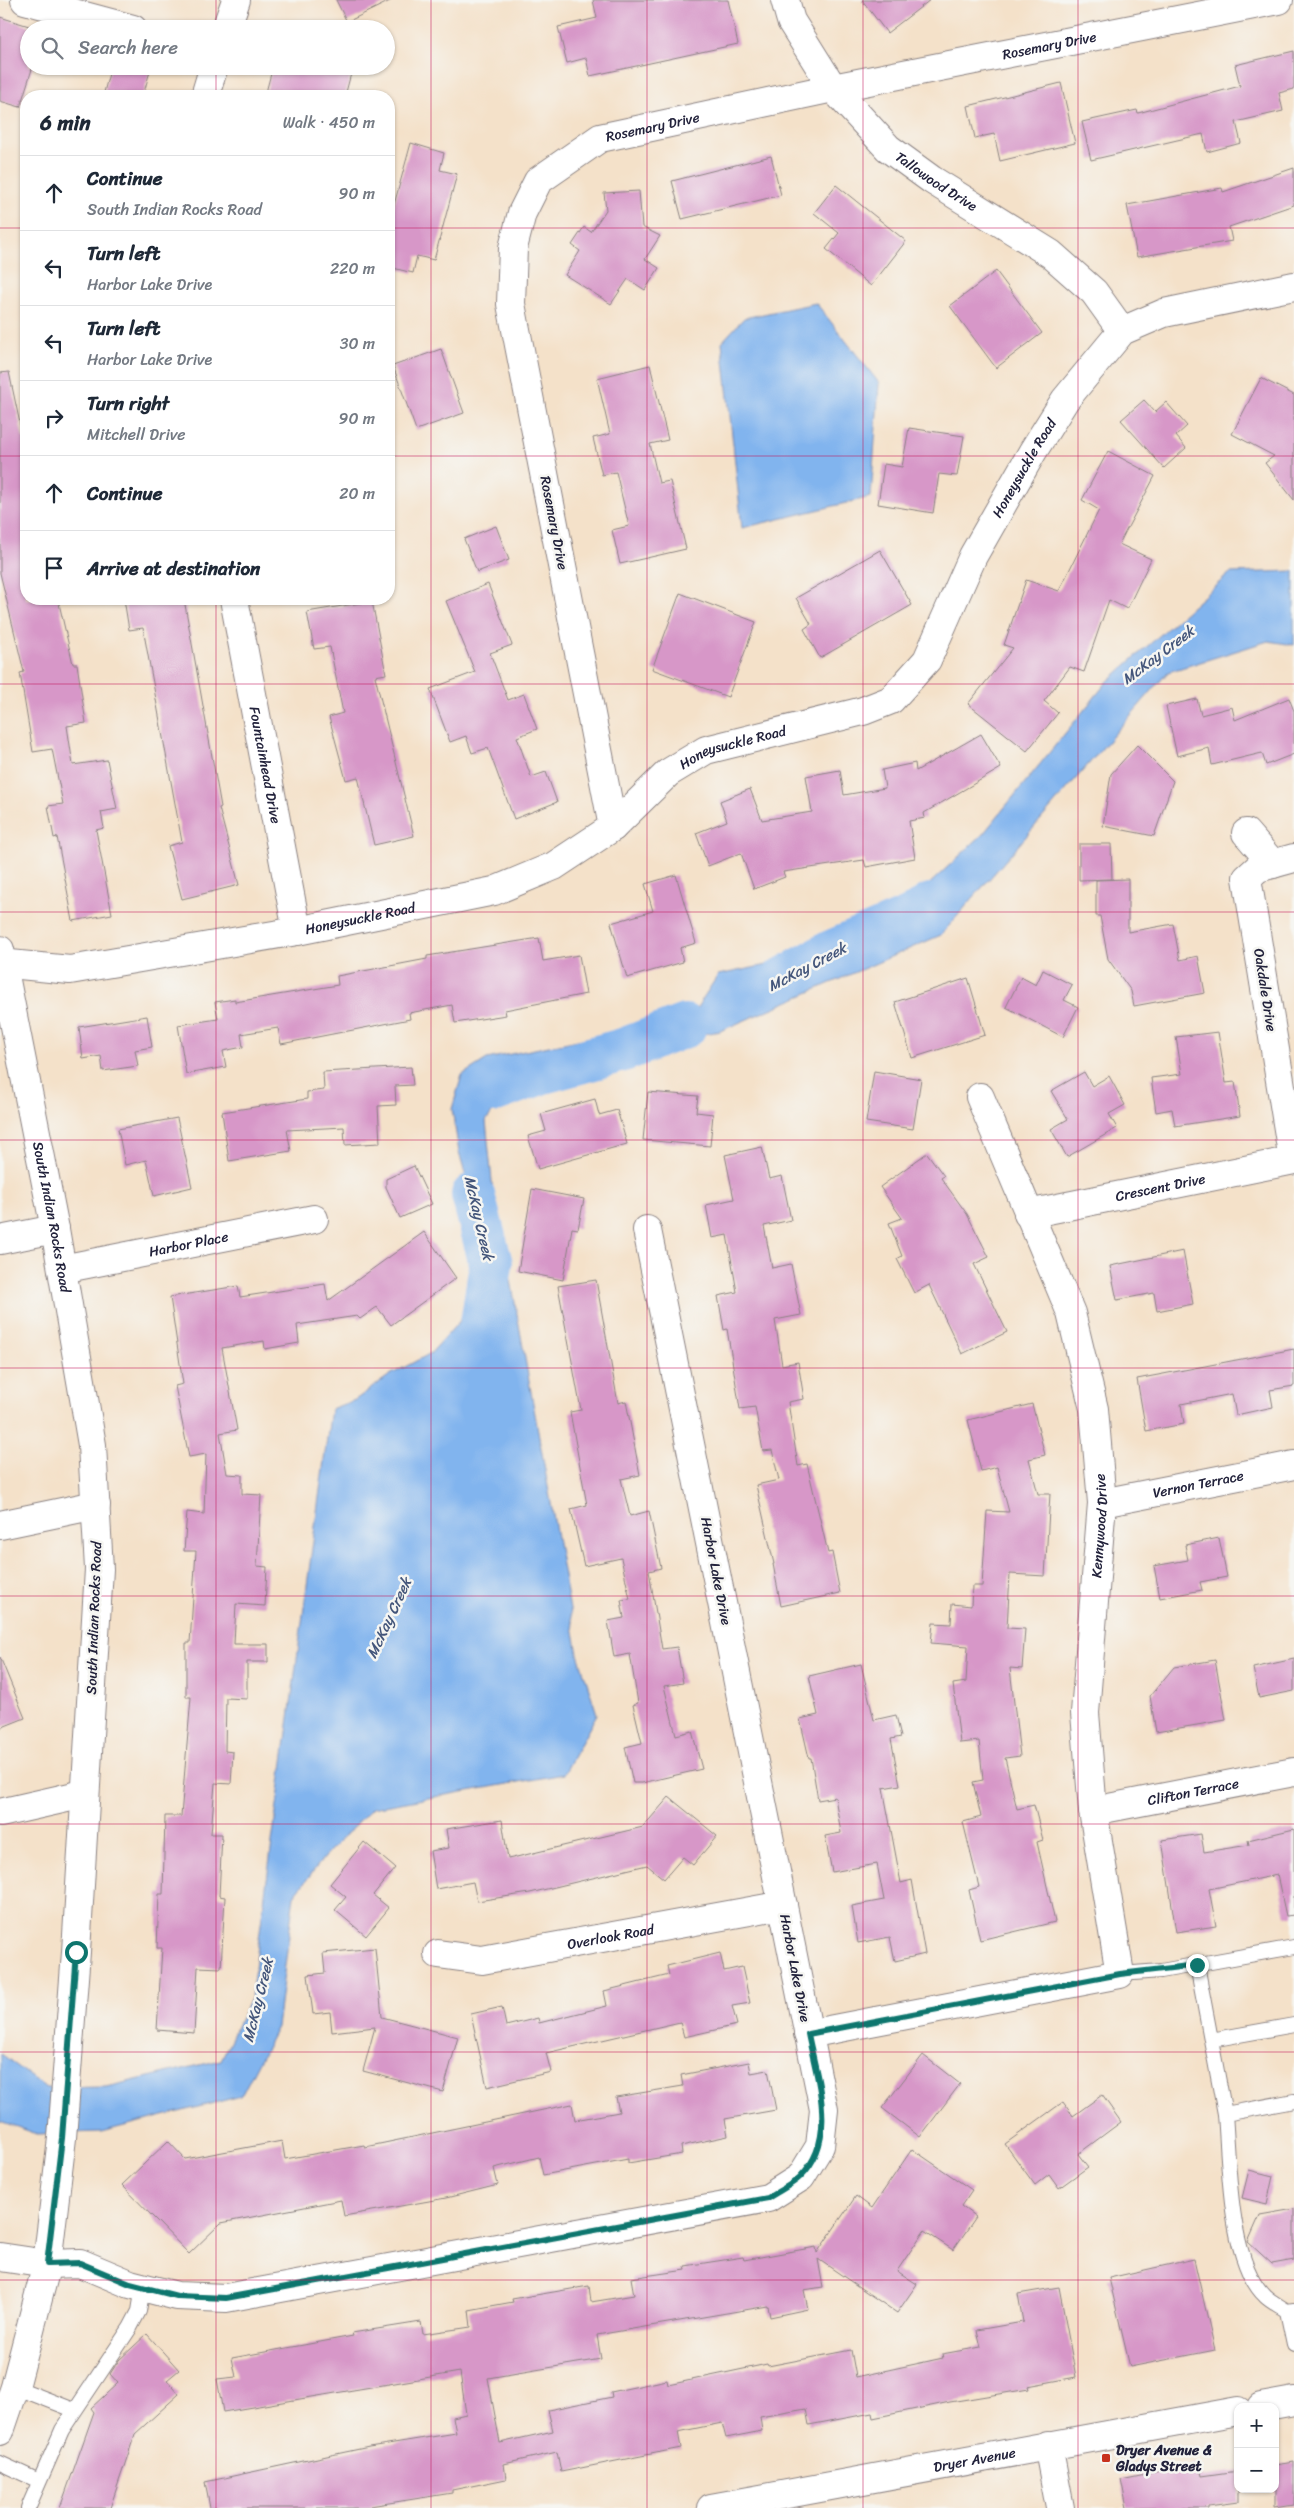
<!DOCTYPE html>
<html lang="en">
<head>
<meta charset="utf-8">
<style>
	body { margin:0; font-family:Sriracha,sans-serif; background:#f2f2f3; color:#1f2937 }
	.controls { position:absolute; right:15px; bottom:15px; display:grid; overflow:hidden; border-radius:10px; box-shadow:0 1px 4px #0004 }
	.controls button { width:45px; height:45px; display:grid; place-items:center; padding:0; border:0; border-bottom:1px solid #e0e1e3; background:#fff; color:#1f2937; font:25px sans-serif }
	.stop { position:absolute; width:15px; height:15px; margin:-11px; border:4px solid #0f766e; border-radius:50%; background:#fff }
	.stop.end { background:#0f766e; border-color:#fff; box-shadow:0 1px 5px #0008 }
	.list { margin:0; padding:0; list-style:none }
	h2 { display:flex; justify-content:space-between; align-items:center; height:65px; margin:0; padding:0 20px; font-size:21px }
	h2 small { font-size:16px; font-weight:400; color:#747a83 }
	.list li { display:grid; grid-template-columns:32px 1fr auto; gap:15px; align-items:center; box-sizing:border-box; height:75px; padding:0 20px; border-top:1px solid #e0e1e3 }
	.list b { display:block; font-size:19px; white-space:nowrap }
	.list p { margin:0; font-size:16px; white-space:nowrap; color:#747a83 }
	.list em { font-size:16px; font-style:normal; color:#747a83 }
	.icon { flex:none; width:28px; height:28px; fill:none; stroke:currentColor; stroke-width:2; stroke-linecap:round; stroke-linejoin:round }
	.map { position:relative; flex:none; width:1294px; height:2508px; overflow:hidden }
	.search { position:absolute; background:#fff; box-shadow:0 1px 4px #0004; left:20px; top:20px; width:375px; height:55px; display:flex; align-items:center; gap:12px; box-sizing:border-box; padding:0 18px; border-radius:28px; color:#747a83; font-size:19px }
	.panel { position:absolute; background:#fff; box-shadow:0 1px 4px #0004; left:20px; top:90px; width:375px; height:515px; border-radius:20px }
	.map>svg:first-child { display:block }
	.water { fill:#81b4ee; stroke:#526b94 }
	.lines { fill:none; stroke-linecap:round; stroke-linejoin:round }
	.river { stroke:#81b4ee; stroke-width:44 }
	.building { fill:#d797c8 }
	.lane-casing { stroke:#8b8282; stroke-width:16 }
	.street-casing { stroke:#8b8282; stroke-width:30 }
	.secondary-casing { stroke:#8b8282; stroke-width:30 }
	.lane { stroke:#fff; stroke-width:14 }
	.street { stroke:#fff; stroke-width:28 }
	.secondary { stroke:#fff; stroke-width:28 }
	.route { stroke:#0f766e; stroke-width:6 }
	.grid { fill:none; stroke:#c2185b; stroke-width:1; stroke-opacity:0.55 }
	.poi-dot { fill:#c8321e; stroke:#f6f6f2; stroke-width:2 }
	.labels { text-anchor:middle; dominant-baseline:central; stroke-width:5; stroke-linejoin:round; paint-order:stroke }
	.street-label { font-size:14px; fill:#22223b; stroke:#f6f6f2 }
	.poi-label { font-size:14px; font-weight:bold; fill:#22223b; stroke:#f6f6f2; text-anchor:start }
	.water-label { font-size:15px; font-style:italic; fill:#43557a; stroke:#f6f6f2 }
</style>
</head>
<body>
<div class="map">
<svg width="1294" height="2508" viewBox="0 0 1294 2508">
	<rect width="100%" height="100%" fill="#f6f6f2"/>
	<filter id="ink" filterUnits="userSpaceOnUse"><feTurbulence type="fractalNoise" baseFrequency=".02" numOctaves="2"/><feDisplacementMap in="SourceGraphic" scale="10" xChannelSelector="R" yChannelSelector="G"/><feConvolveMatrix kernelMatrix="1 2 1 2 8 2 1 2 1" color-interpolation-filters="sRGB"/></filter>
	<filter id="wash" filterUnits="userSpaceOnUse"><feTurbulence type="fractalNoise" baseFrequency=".0096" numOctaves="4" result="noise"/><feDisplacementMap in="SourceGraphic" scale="20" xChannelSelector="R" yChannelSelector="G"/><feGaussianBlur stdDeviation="1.12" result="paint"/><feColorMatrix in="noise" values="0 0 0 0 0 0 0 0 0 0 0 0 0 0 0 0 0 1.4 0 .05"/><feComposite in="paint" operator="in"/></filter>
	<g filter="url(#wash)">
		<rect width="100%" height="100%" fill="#f4e1c9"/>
		<!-- water -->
		<path class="water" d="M816,303l63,80 -8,114 -129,31 -20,-186 22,-24z
			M1294,571v74l-26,-4 -100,31 -227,263 -221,96 -133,24 -75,30 -26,36 8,80 10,45 -16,6 -29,-100 -7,-43 10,-34 25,-16 148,-31 52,-5 31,-48 146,-30 119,-111 124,-152 123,-109z
			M507,1258l71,396 19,60 -33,60 -192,34 -47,48 -31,40 -17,131 -36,69 -140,36 -64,2 -37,-13v-68l46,35 60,-1 115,-27 30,-63 80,-588 24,-9 35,-25 41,-22 34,-38 9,-45z"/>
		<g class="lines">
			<!-- river -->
			<path class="river" d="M782,980l49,-28 80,-34 20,-13
				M493,1091l50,-19 80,-22 62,-24
				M473,1195l18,69 -9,60"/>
		</g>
		<g id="blocks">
			<!-- building -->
			<path class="building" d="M336,0h56l-45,22z
				M593,0h135l10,44 -148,32 -4,-18 -19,5 -9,-36 39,-9z
				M862,0h68l-43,33z
				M0,17l29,9v40h4l-13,41 -20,-6z
				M1294,51v38l-15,4 4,18 -47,11 5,21 -34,9 -4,-18 -112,26 -9,-38 55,-12 1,3 102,-27 -5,-21z
				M111,66h22l17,5 -7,25h-40z
				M273,66h80l-8,30h-80z
				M1061,83l14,60 -75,18 -6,-27 -19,4 -7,-32z
				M411,143l33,10 -4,17 17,4 -23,86 -17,-4 -4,17 -24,-6v-56l3,1z
				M771,156l10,39 -99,24 -10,-38z
				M1294,168v37l-65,22 3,14 -95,16 -10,-52 95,-17 1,4z
				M836,185l70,56 -35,45 -45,-37 13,-16 -25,-20z
				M639,191l3,36 18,9 -15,23 14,9 -14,22 -17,-11 -17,25 -46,-29 15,-24 -8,-6 12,-18 7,5 15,-22 -2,-17z
				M996,271l46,62 -46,35 -46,-62z
				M441,349l23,64 -48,17 -23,-64z
				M650,365l18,75 -18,4 9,39 11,-2 16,68 -66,15 -8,-34 17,-4 -13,-54 -14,3 -9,-37 17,-4 -13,-56z
				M9,372l14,66 3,-1v162h32l15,65h4l9,59 -19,3 6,39 34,-5 10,49 -16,3 3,16 -8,2 16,84 -39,7 -16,-84 -3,1 -6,-32 15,-2 -11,-55 -19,3 -13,-79 4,-1 -24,-99v-200z
				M1261,378l33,17v105l-29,-37 9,-7 -42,-22z
				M1144,400l11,12 11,-10 21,24 -11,10 10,12 -22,20 -43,-48z
				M909,428l55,8 -7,40 -18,-2 -6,39 -55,-9 6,-40 18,3z
				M1108,451l47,25 -36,68 32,15 -24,50 -18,-9 -25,72 -14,-5 -26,34 14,12 -31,38 -59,-47 45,-56 -9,-3 22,-65 33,11 40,-81 -17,-10z
				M496,526l13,34 -32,12 -13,-33z
				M880,550l32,55 -92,53 -16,-29 7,-5 -15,-26z
				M488,584l24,61 -22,8 18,47 16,-6 13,35 -20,8 14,40 15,-5 11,30 -43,17 -26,-71 -16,5 -6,-17 -16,6 -20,-53 45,-17 -29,-71z
				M680,593l76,29 -28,75 -76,-28z
				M124,599h60l37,208 -2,1 20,77 -57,14 -14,-53 14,-4 -39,-214 -14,2z
				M372,601l14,73 -11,2 39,160 -40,9 -16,-68 -12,3 -17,-63 14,-4 -13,-66 -16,2 -7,-37z
				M1289,698l5,13v43l-28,11 -4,-12 -50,12 -3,-17 -32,8 -11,-50 31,-7 4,16 31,-8 3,13z
				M981,734l20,34 -77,45 1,5 -16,3 6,37 -49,9 -2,-7 -81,12 2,5 -31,12 -13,-36 -33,13 -12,-33 31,-12 -7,-20 30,-12 12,31 50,-8 -6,-36 34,-6 4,25 41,-7 -3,-18 33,-7 1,8z
				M1137,745l36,36 -19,55 -51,-10 8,-52z
				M1079,844h32l1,35 -33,1z
				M676,875l20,68 -16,5 3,14 -56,16 -16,-55 42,-12 -8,-27z
				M1128,879v53l45,-8 7,36 18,-4 7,37 -71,13 -3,-15 -23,-32 -8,-43h-4v-36z
				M539,938l4,23 36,-6 7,39 -81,16 1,5 -51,8 -3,-18 -43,8 1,6 -129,25 -3,-16 -37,6 2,13 -20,4 3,16 -40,7 -8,-49 40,-6 -3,-17 20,-3v3l103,-17 -1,-9 90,-17v-3z
				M1043,970l29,15 -8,15 14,7 -15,30 -57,-30 15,-30 15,8z
				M968,978l17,57 -73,23 -17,-56z
				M147,1016l5,31 -17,3 3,16 -35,5 -2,-15 -18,3 -4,-32z
				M1218,1032l8,51 9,-1 5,34 -65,10 -3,-17 -16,3 -5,-34 31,-4 -6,-37z
				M411,1067l2,18 -18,1 1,19 -18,1 2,37 -35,2 -1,-18 -57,3 4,21 -62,10 -7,-49 85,-13v-7l17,-2 -1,-18z
				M874,1071l47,8 -8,50 -47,-7z
				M1084,1072l8,14 17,-10 16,29 -16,9 8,14 -50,29 -16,-28 17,-10 -17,-28z
				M648,1092l50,4 -2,16 17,2 -3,32 -67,-6z
				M595,1099l4,16 18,-5 10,34 -89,25 -10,-33 18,-5 -5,-17z
				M177,1118l15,69 -38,9 -8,-36 -21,5 -7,-36z
				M762,1147l7,32 13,-3 9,44 -27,6 8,42 19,-4 10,51 -26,5 7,45 16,-3 6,37 -16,3 10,64 9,-2 21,89 4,-1 8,41 -59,13 -8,-42h1l-18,-79 23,-5 -7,-30 -9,1 -8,-44 -15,2 -13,-80 -3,1 -6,-34 19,-4 -10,-57 -15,3 -6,-33 28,-6 -9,-44z
				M927,1153l17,23 -3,2 26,36 22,43 -15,7 33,68 -45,22 -33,-69 -15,8 -17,-34 5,-3 -13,-33 13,-5 -22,-31z
				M414,1166l18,38 -32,14 -14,-31v-8z
				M532,1189l52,10 -6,30 -6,-1 -9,52 -45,-9z
				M424,1232l32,46 -65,47 -14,-18 -17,12 -3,-3 -60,9 2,18 -34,6 -1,-8 -42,7 15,82 -17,3 7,41 15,1v19l19,1 -4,71 10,1 -2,39 -29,-2 -2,40h34v18h-21v37l-21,-1 -1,53 8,1 -2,32 -16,-1 -4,51h11l-3,62 6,1 -4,71 -23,-1 -4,66 -37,-3 5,-82h-5l2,-54h4l2,-78h16l10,-119h-5v-54h4l6,-92h-12l3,-39 17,2 2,-60 -17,3 -14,-71 8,-2 -13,-87 68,-11 2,11 85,-13 3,17z
				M1183,1251l10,53 -36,7 -3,-18 -37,7 -7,-34z
				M596,1280l22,123 8,-2 14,74 -19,4 9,37 19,-5 12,57 -12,3 13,78 15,-2 6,36 -19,3 12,49 16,-4 10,38 -60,14h-9l-8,-36 17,-4 -9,-38 5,-2 -8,-49 -16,3 -6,-36 16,-3 -3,-18 9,-1 -9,-41 -37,8 -13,-57 16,-4 -17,-93 11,-2 -23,-124z
				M1294,1349v37l-24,4 3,17 -37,8 -4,-21 -51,10 3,20 -38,7 -9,-52z
				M1032,1404l13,51 -16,4 9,35h12l-5,82 -35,-2 -3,54 18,1 -3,40 -12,-1 10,88 -15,2 12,51 17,-4 9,35 -6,2 18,80 -75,18 -11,-50 10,-3 -16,-65 18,-5 -8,-35 10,-2 -4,-39 -19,2 -7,-59 13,-2 2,-36 -37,-3 2,-20 18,1 1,-20 19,2 1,-20h10l5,-75 22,1 -12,-45 -16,4 -13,-51z
				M1219,1538l8,39 -27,5 2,8 -42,8 -6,-32 34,-6 -3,-15z
				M0,1657l25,61 -25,10z
				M1294,1659v32l-35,7 -6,-30z
				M1215,1660l11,60 -70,12 -6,-36 24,-29z
				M861,1664l13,56 22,-5 5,22 -10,2 9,46 -17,3 18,95 11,-3 13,74 -30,7 -5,-24 -32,6 -6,-37 32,-6 -7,-36 -45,8 -7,-36 16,-3 -6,-36 -17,3 -7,-42h-2l-9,-39 18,-4 -9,-39z
				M669,1797l48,39 -24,29 -10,-8 -19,22 -17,-14 -117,28 -53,8 -4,-19 -37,7 -6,-38 19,-3 -3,-19 56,-9 6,39 135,-32z
				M1294,1829v86l-8,1 -9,-41 -68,14 7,37 -40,6 -14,-92 39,-6 3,18 45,-7 -1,-5z
				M364,1842l31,26 -22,27 16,13 -23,28 -31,-26 11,-13 -16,-13z
				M375,1948l7,69 76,20 -15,55 -80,-21 12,-44 -43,5 -2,-20 -17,2 -5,-39 17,-2 -2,-20z
				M720,1953l4,18 18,-4 8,36 -18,3 5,19 -53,12 -4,-15 -134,31 5,19 -64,15 -16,-73 31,-7 4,19 32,-8 1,5 68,-17 -3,-15 65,-16 -2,-9z
				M923,2055l37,29 -40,53 -38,-29z
				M749,2062l2,11 17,-3 8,40 -51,9 3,17 -47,10 1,8 -54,9v-4l-85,16 -4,-18 -45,11 4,17 -52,13 -102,18 -3,-16 -120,23 -32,31 -67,-69 46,-44 17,18 97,-18 3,18 79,-14 1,2 207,-43 3,16 44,-8 -3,-15 67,-11 -2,-11z
				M1102,2095l19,27 -43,32 10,13 -29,21 -10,-14 -14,11 -30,-41 58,-42 10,14z
				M912,2149l60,41 -11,16 15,11 -23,33 -29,-19 -27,40 20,13 -20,29 -79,-54 5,28 -19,3 4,19 -38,8 -2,-11 -171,29 4,24 -113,19 12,65 53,-12 -5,-21 64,-13 -1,-5 56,-12 1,5 99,-21 1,2 83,-16 5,27 87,-19 -1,-4 39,-7 -4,-17 46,-8 -5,-28 41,-7 17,90 -48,9 1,3 -79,13 -77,16 -1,-5 -63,12 -3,-16 -46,8 2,14 -36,7 -4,-15 -44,9 3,16 -120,24 -4,-20 -53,12 2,15 -54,11v3l-82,13 1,2h-161l-5,-26 164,-35 87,-14 -3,-16 13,-3 -6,-42 -237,40 -6,-33 19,-2 -4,-19 121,-22 -1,-3 69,-11 2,12 48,-7 -2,-17 44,-8 -1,-3 77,-13 2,16 43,-7 -3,-17 55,-8 -1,-4 58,-9 1,3 72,-13 1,6 39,-57 16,12z
				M1249,2170l24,6 -6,28 -25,-6z
				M1294,2209v51l-22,4 -24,-22 12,-27z
				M1194,2259l21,91 -85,17 -21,-89z
				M147,2334l32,36 -12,10 12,14 -44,40 -25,74h-50l34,-96 -3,-4 27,-25 -8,-9 9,-14z
				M1294,2462v42l-19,3v-42z
				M1199,2463l3,13 36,-5v31l-30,4v2h-81l-6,-29z"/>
		</g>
	</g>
	<g filter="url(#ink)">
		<use href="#blocks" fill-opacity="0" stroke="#8b8282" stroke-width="1"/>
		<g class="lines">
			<defs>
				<path id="lane" d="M1197,1965l28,149 69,-13
					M1120,1974l41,-3 133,-24
					M1211,2040l83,-15
					M1225,2114c4,49 4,148 40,182 6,6 15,10 22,15
					M1294,2310l-7,1 7,33
					M15,2387l59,23
					M0,2463l39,18
					M28,2508l34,-78 68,-102 9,-17 4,-24"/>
				<g id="street">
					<path d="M25,0l108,29"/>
					<path id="s1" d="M785,0l6,21 42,67 55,60 44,32 119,74 43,38 28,39"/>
					<path d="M226,29l10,-29"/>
					<path d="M205,96l9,-30"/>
					<path id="s2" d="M234,599l63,332"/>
					<path id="s3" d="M613,827l-102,-523 2,-56 9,-35 16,-32 62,-43 233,-50 446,-88"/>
					<path d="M1246,833l27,31"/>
					<path id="s4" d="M0,963l70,7 227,-39 197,-40 60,-25 59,-39 55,-54 38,-23 157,-39 28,-11 36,-40 46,-104 60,-105 32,-51 57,-69 42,-18 130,-27"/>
					<path d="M1293,1160l-46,-282 11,-10 36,-10"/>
					<path id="s5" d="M1028,1214l266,-54"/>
					<path d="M0,1240l55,-11"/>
					<path id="s6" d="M62,1269l252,-50"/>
					<path id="s7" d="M1102,1503l192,-38"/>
					<path d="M0,1525l96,-20"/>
					<path id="s8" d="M1093,1811l201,-39"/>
					<path d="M0,1813l84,-19"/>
					<path id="s9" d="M438,1954l44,6 301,-55"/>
					<path id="s10" d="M808,2034l312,-60 -27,-163 -8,-98 17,-210 -8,-94 -23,-96 -91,-216"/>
					<path d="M0,2257l47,7 33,-1 50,21 47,12 49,2 542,-100 33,-21 19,-31 4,-36 -177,-880"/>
				</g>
				<g id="secondary">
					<path id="s11" d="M0,950l55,279 37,216 7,124 -23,383 -14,186 -15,126 -32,123 -15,44"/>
					<path d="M1261,2407l33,-6"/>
					<path d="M1048,2445l12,63"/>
					<path id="s12" d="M711,2508l527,-97"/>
				</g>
			</defs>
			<!-- lane casing -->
			<use href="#lane" class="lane-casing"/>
			<!-- street casing -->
			<use href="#street" class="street-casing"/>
			<!-- secondary casing -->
			<use href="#secondary" class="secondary-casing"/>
			<!-- lane -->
			<use href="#lane" class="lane"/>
			<!-- street -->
			<use href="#street" class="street"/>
			<!-- secondary -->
			<use href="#secondary" class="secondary"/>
		</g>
	</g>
	<g class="lines" filter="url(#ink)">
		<!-- route -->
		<path class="route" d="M76,1952l-14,186 -15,126 33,-1 50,21 47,12 49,2 542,-100c10,-7 24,-13 32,-21 39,-38 17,-97 8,-143l312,-60 77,-9"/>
	</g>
	<!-- grid -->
	<path class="grid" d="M216,0v29M431,0v2508M647,0v2508M863,0v2508M1078,0v2508M216,66v30M0,228h26M389,228h905M0,456h26M389,456h905M216,599v1909M0,684h1294M0,912h1294M0,1140h1294M0,1368h1294M0,1596h1294M0,1824h1294M0,2052h1294M0,2280h1294"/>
	<!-- markers -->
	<rect class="poi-dot" x="1101" y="2453" width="10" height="10" rx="2.5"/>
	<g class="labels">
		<!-- street labels -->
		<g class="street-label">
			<text stroke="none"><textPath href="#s3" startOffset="1195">Rosemary Drive</textPath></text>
			<text stroke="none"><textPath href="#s3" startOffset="790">Rosemary Drive</textPath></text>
			<text stroke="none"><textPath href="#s1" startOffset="241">Tallowood Drive</textPath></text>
			<text stroke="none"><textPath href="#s4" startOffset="1220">Honeysuckle Road</textPath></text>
			<text transform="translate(554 523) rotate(79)">Rosemary Drive</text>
			<text stroke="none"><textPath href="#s4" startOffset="785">Honeysuckle Road</textPath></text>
			<text stroke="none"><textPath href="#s2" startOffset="169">Fountainhead Drive</textPath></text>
			<text stroke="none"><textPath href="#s4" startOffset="365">Honeysuckle Road</textPath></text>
			<text transform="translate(1265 990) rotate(81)">Oakdale Drive</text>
			<text stroke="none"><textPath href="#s5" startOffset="135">Crescent Drive</textPath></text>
			<text stroke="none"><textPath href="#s11" startOffset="272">South Indian Rocks Road</textPath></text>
			<text stroke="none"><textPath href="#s6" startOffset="129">Harbor Place</textPath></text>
			<text stroke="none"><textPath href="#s7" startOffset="98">Vernon Terrace</textPath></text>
			<text stroke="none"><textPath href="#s10" startOffset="769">Kennywood Drive</textPath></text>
			<text transform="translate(716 1571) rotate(79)">Harbor Lake Drive</text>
			<text transform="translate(94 1618) rotate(-88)">South Indian Rocks Road</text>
			<text stroke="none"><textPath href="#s8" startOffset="102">Clifton Terrace</textPath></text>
			<text stroke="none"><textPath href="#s9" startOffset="175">Overlook Road</textPath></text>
			<text transform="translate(795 1968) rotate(79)">Harbor Lake Drive</text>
			<text stroke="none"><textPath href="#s12" startOffset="268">Dryer Avenue</textPath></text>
		</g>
		<!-- poi labels -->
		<g class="poi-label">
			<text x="1116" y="2450">Dryer Avenue &amp;<tspan x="1116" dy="16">Gladys Street</tspan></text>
		</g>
		<!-- water labels -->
		<g class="water-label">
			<text transform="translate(1158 655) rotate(-37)">McKay Creek</text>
			<text transform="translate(807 967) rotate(-28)">McKay Creek</text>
			<text transform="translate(479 1218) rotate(77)">McKay Creek</text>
			<text transform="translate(389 1618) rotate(-65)">McKay Creek</text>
			<text transform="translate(258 2000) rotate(-76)">McKay Creek</text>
		</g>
	</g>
</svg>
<div class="controls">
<button>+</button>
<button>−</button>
</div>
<div class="stop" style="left:76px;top:1952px"></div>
<div class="stop end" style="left:1197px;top:1965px"></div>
<div class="search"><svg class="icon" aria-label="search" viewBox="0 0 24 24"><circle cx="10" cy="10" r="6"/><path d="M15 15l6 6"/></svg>Search here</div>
<section class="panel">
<h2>6 min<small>Walk · 450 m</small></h2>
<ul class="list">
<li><svg class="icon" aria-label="ahead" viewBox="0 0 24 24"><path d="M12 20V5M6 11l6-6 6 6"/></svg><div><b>Continue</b><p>South Indian Rocks Road</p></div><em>90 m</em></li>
<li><svg class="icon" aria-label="left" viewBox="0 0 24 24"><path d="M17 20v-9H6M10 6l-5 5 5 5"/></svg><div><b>Turn left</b><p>Harbor Lake Drive</p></div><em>220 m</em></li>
<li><svg class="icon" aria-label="left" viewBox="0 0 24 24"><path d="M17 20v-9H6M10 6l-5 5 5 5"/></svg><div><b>Turn left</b><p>Harbor Lake Drive</p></div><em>30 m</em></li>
<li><svg class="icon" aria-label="right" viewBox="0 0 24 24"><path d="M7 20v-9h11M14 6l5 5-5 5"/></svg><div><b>Turn right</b><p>Mitchell Drive</p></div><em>90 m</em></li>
<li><svg class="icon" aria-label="ahead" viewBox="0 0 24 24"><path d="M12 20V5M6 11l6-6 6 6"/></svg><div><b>Continue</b></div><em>20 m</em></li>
<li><svg class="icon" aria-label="arrive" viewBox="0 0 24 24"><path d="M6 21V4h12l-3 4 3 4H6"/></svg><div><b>Arrive at destination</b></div></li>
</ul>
</section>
</div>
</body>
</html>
